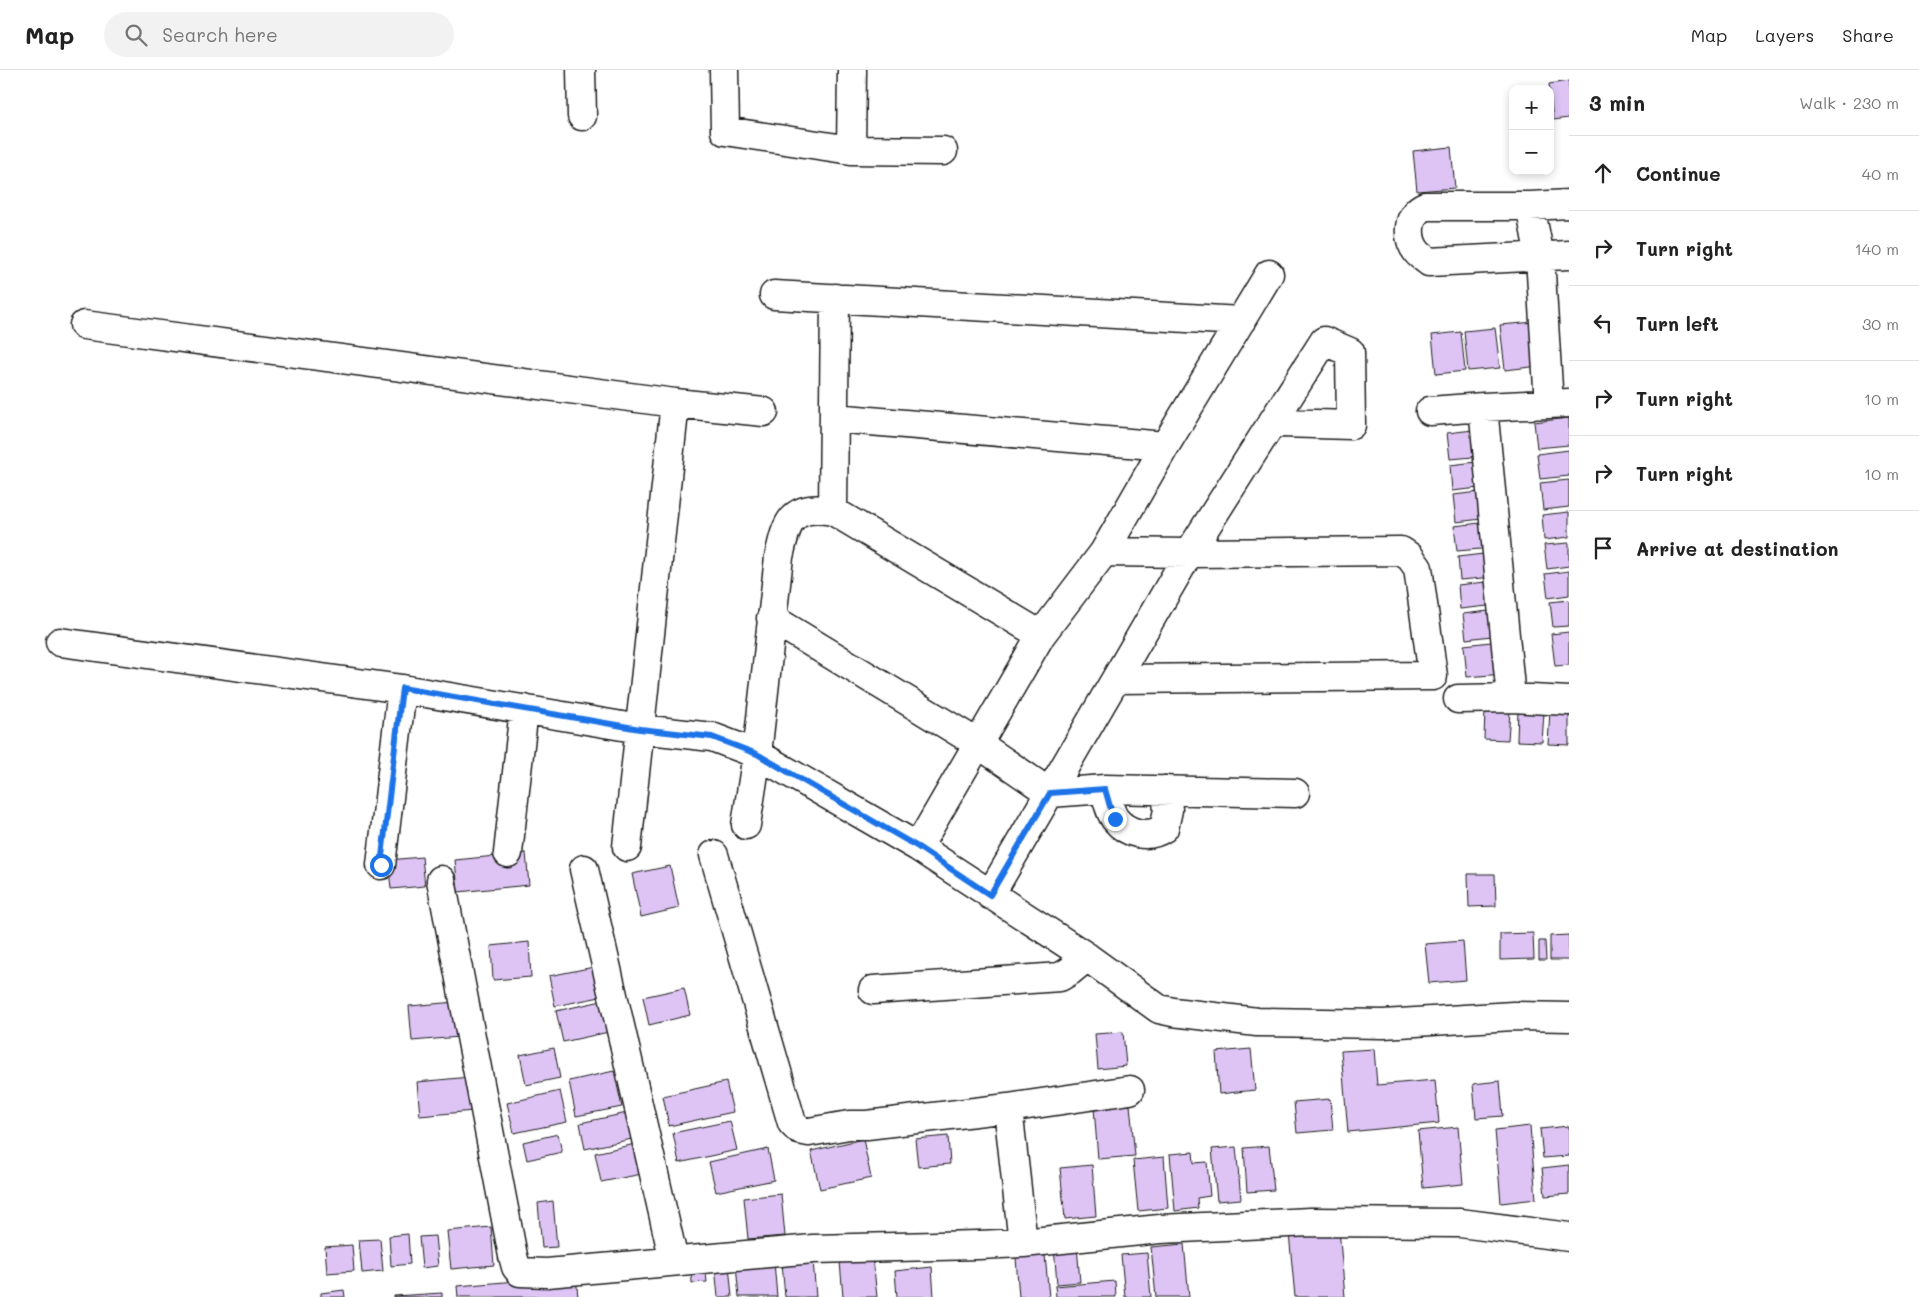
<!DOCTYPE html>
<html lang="en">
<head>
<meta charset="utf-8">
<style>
	body { margin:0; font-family:Mali,sans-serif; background:#f2f2f2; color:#222 }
	.controls { position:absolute; right:15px; top:15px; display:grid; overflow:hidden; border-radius:10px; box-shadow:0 2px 8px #0003 }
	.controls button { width:45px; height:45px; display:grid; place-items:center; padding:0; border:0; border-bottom:1px solid #e0e0e0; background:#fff; color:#222; font:25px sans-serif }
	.stop { position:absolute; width:15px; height:15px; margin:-11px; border:4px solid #1a73e8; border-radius:50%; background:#fff }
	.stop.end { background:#1a73e8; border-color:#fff; box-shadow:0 1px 5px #0008 }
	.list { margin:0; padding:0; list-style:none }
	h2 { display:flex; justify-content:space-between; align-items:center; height:65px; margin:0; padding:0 20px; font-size:21px }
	h2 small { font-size:16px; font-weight:400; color:#767676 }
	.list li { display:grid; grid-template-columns:32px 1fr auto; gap:15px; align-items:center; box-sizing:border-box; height:75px; padding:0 20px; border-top:1px solid #e0e0e0 }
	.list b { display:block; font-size:19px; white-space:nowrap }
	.list em { font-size:16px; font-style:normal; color:#767676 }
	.icon { flex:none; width:28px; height:28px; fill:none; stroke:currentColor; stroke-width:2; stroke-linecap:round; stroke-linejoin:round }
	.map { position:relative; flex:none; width:1569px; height:1227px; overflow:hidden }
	header { display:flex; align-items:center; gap:30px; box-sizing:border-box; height:70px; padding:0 25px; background:#fff; border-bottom:1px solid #e0e0e0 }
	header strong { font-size:24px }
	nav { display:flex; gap:28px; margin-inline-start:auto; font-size:18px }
	.search { width:350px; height:45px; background:#f2f2f2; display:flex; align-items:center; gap:12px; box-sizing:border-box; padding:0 18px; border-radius:28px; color:#767676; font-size:19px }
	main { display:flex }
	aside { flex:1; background:#fff }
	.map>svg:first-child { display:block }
	.building { fill:#ddc4f4; stroke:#1c1c1c }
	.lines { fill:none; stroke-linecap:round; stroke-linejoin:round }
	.minor-casing { stroke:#1c1c1c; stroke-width:31 }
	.minor { stroke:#fff; stroke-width:28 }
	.route { stroke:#1a73e8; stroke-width:6 }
</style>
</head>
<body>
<header>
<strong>Map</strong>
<div class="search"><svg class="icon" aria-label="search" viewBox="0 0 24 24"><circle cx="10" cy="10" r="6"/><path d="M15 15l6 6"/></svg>Search here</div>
<nav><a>Map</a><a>Layers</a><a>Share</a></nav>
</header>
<main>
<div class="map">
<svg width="1569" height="1227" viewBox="0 0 1569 1227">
	<rect width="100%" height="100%" fill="#fff"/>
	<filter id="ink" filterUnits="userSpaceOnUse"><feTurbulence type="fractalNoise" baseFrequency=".02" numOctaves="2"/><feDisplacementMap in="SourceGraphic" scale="10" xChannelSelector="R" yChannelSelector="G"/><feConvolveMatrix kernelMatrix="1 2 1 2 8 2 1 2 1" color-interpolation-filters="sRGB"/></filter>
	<g filter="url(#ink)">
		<!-- building -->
		<path class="building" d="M1569,11v37l-16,2 -4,-36z
			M1451,77l4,41 -38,3 -4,-40z
			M1535,252l5,44 -35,4 -5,-45z
			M1495,258l5,40 -32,3 -4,-40z
			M1461,262l4,39 -29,3 -4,-39z
			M1569,348v27l-32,3 -3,-26z
			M1482,359l3,27 -35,3 -3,-26z
			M1569,380v26l-29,3 -3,-25z
			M1485,391l3,26 -36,4 -2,-26z
			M1569,410v27l-26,3 -3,-27z
			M1488,421l2,27 -34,4 -3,-27z
			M1569,442v25l-25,3 -2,-25z
			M1489,452l3,26 -35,3 -3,-25z
			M1569,473v23l-22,3 -3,-24z
			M1492,483l3,24 -35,3 -2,-23z
			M1569,501v24l-21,3 -3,-24z
			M1495,511l2,24 -37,4 -2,-24z
			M1569,530v26l-16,1 -3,-25z
			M1497,540l3,25 -34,4 -3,-25z
			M1569,562v33l-14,1 -4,-32z
			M1500,571l3,33 -36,3 -3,-32z
			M1485,640l25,1 -2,29 -24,-1z
			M1518,640l26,2 -2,30 -25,-1z
			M1550,641l19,1v33l-21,-1z
			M526,783l3,32 -71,7 -3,-32z
			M422,787l3,29 -34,3 -3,-29z
			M670,796l9,42 -38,9 -9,-43z
			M1468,804h27l1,32 -27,1z
			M1533,863l1,26 -34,1v-26z
			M1569,865v25h-19v-24z
			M1463,871l3,39 -37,3 -4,-39z
			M1539,871h6l1,19h-7z
			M529,872l2,35 -38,3 -2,-34z
			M594,897l6,30 -45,9 -6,-30z
			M684,918l6,27 -41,10 -6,-28z
			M611,929l7,31 -55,12 -7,-31z
			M456,932l3,35 -47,4 -3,-35z
			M1123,962l3,34 -28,3 -3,-35z
			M554,978l6,30 -34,7 -6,-30z
			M1251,979l4,41 -36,4 -3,-42z
			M1374,979l3,36 58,-5 4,43 -91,9 -7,-81z
			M614,1001l8,36 -46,9 -7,-35z
			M470,1007l3,34 -53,5 -3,-34z
			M1500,1011l3,35 -27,2 -3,-34z
			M726,1012l7,30 -64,14 -6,-30z
			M560,1021l7,31 -53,11 -7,-30z
			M1330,1029l3,31 -36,3 -3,-31z
			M1130,1035l5,51 -37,3 -4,-51z
			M627,1043l5,26 -47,10 -5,-26z
			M730,1051l7,29 -58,13 -6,-30z
			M1530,1056l6,73 -35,4 -6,-73z
			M1569,1056v30l-26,2 -3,-29z
			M1458,1057l5,57 -40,4 -5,-57z
			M558,1064l4,18 -35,8 -4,-18z
			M948,1066l2,28 -32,3 -3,-28z
			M863,1069l8,39 -51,11 -9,-38z
			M635,1074l7,30 -41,8 -6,-29z
			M1269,1076l5,44 -27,2 -3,-44z
			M1236,1077l5,52 -24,2 -5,-52z
			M768,1079l6,31 -58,12 -7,-30z
			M1193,1082l1,11 13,-1 3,34 -13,2 1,10 -23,3 -5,-57z
			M1164,1087l4,51 -30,3 -5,-51z
			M1092,1095l4,51 -31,3 -5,-51z
			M1569,1095v29l-24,2 -3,-28z
			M781,1124l4,42 -37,3 -4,-41z
			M553,1131l4,46 -15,1 -4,-45z
			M491,1157l3,38 -43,4 -4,-38z
			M1339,1159l6,68h-50l-6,-64z
			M408,1164l2,30 -19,2 -2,-30z
			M435,1166l3,30 -16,2 -3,-31z
			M380,1169l3,32 -21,2 -3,-33z
			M1184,1174l5,53h-33l-5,-50z
			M352,1175l2,26 -27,2 -2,-26z
			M1077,1176l3,36 -23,2 -3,-37z
			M1147,1183l4,44h-26l-4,-42z
			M1045,1185l4,42h-30l-3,-39z
			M873,1189l4,38h-34l-3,-35z
			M813,1190l3,37h-31l-3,-34z
			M774,1192l3,35h-38l-3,-32z
			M705,1194l2,18 -15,1 -1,-18z
			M729,1195l3,32h-14l-3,-30z
			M932,1197l2,30h-37l-2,-26z
			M576,1206l2,21h-120l-1,-11z
			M1115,1211l1,16h-60l-1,-11z
			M344,1220l1,7h-24v-4z
			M442,1223v4h-48v-1z"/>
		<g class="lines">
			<defs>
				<path id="minor" d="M581,0l1,46
					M724,0l1,61 126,19 1,-80
					M851,80l92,1
					M1569,134l-39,2h-105c-18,7 -19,32 -8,46 3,4 9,7 12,10l140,-7
					M1530,136l10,51 9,147
					M774,225l467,26
					M84,255l591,78 -48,444
					M675,333l89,9
					M1483,337l28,291
					M1430,341l53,-4 86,-4
					M834,348l331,28
					M833,441l2,-213
					M1104,482l61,-106 104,-172
					M771,548l206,125 73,50 55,-4 190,4
					M1041,565l63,-83 85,1 135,-212 26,11 1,73 -71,-2
					M60,572l342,47 238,40 72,8 45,17 161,93 169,110 72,52 14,3 84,10 126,2 130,-8 56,1
					M1458,629l53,-1 58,3
					M1105,719c2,10 4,21 10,30 12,15 33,20 49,9l4,-18 -2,-20
					M746,755l11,-71 22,-197c8,-36 12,-53 54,-46l208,124 -123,212
					M508,783l16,-144
					M714,785l78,268 7,7 10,2 40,-7h18l141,-17 15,135
					M381,795l21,-176
					M584,799l90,392
					M441,810l72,376 3,11 4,5 27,1 266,-24 165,-4 45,-2 137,-14 150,-7 150,1 109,14
					M990,825l199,-342 212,-2 9,6 8,11 15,108 -316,3
					M873,920l187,-13 10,-6 17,-14
					M1008,1038l122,-18"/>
			</defs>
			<!-- minor casing -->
			<use href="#minor" class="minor-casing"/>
			<!-- minor -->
			<use href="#minor" class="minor"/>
		</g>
	</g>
	<g class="lines" filter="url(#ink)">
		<!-- route -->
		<path class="route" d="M381,795l21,-177 238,41 72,8 45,17 161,93 72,48 60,-102 55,-4 6,21 4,9"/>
	</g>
</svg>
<div class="controls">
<button>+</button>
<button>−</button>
</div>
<div class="stop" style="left:381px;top:795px"></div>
<div class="stop end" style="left:1115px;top:749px"></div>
</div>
<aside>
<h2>3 min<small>Walk · 230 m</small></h2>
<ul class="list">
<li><svg class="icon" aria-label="ahead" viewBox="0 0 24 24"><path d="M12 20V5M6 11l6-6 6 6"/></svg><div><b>Continue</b></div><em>40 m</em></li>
<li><svg class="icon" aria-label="right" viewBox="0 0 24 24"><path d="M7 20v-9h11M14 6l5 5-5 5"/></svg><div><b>Turn right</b></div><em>140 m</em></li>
<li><svg class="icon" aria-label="left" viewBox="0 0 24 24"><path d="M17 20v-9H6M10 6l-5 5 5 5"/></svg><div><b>Turn left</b></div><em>30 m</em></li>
<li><svg class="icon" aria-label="right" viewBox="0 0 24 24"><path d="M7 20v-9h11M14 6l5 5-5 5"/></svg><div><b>Turn right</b></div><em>10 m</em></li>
<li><svg class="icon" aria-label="right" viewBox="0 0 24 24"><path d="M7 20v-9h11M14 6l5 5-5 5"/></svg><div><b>Turn right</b></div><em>10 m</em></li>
<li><svg class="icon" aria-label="arrive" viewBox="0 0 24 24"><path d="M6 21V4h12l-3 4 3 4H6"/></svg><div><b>Arrive at destination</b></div></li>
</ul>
</aside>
</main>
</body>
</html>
